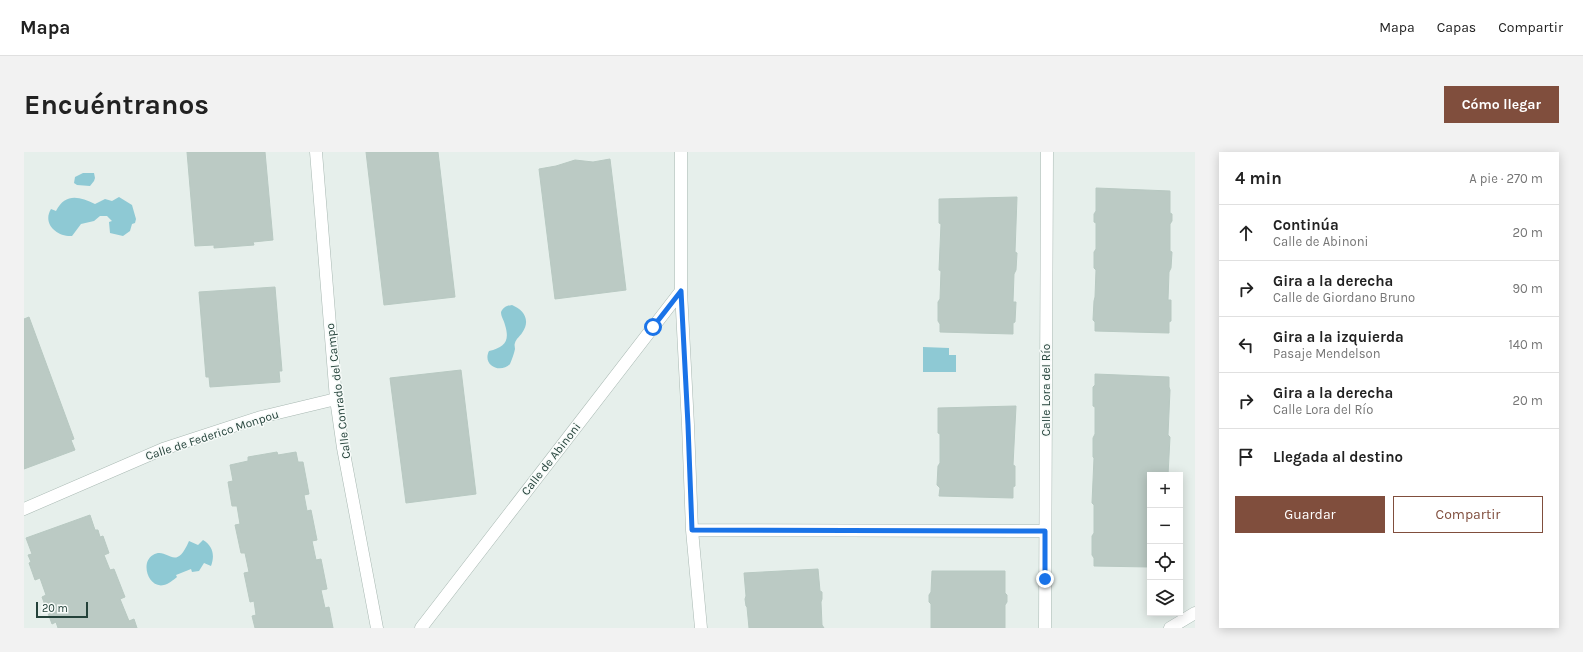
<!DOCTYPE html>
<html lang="es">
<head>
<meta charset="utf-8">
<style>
	body { margin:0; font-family:Karla,sans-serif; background:#f2f2f2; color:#222 }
	.controls { position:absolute; right:12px; bottom:12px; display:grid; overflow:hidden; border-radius:0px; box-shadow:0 2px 10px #0003 }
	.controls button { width:36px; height:36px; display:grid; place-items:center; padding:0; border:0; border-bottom:1px solid #e0e0e0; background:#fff; color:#222; font:20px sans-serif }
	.scale { position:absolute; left:12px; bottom:10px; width:52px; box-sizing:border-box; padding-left:4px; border:2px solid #24423a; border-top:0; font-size:11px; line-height:14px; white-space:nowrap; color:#24423a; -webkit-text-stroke:3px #f7fbf9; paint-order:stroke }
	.stop { position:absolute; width:12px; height:12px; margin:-9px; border:3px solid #1a73e8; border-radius:50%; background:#fff }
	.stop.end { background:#1a73e8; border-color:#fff; box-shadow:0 1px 4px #0008 }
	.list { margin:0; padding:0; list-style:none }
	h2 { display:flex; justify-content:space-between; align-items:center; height:52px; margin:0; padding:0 16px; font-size:17px }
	h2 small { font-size:13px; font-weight:400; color:#767676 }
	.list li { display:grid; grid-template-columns:26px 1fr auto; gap:12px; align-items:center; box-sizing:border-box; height:56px; padding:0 16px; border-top:1px solid #e0e0e0 }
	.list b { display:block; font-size:15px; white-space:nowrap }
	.list p { margin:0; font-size:13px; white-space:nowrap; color:#767676 }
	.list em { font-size:13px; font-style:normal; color:#767676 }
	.actions { display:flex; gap:8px; padding:12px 16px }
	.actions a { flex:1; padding:9px 0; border:1px solid #804e3d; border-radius:0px; text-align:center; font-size:14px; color:#804e3d }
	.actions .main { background:#804e3d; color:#fff }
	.icon { flex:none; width:22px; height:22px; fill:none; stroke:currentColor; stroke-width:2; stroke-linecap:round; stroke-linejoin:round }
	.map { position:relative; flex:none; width:1171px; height:476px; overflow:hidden; border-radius:0px }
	header { display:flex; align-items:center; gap:24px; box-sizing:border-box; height:56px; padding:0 20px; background:#fff; border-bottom:1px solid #e0e0e0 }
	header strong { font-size:19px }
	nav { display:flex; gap:22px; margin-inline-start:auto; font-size:14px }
	.intro { display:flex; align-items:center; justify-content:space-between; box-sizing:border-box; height:96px; padding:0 24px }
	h1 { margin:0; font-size:28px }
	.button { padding:10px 18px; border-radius:0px; background:#804e3d; color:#fff; font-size:14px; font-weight:700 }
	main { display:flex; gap:24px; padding:0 24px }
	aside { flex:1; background:#fff; border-radius:0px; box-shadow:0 2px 10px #0003 }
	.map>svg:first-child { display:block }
	.water { fill:#8ec9d4 }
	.building { fill:#bbcac4; stroke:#b8c9c2 }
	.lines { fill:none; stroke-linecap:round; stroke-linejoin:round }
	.minor-casing { stroke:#a8b8b2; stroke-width:13 }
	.minor { stroke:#fff; stroke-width:12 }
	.route { stroke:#1a73e8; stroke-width:5 }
	.labels { text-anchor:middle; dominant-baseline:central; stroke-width:3; stroke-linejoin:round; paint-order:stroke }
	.street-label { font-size:12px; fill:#24423a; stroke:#f7fbf9 }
</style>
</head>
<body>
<header>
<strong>Mapa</strong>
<nav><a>Mapa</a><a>Capas</a><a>Compartir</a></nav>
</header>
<div class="intro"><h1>Encuéntranos</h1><a class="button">Cómo llegar</a></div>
<main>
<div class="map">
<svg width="1171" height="476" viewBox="0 0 1171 476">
	<rect width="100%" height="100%" fill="#e6efeb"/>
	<!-- water -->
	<path class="water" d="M59,21h11l1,5 -1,3 -4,5 -13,-1 -3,-2 1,-6z
		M95,45l13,8 4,14 -1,4 -3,1 -2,7 -7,5 -13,-3 -1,-11 3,-1 -5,-5h-7l-6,5 -13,3 -9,12c-15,1 -30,-12 -21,-27l5,2c9,-18 23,-15 39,-7l10,-5 7,2z
		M488,153c12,5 19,15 10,28 -2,3 -6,6 -7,10 -1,2 0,4 0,6 -1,5 -3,10 -5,15 -10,10 -28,1 -21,-13 16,-4 21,-10 16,-26 -1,-5 -4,-8 -4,-13 3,-5 5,-6 11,-7z
		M899,195l26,1v7h7v17h-33z
		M179,388c10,6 12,15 8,26l-7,-3 -5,8 -7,1 -1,-3 -15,6 1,2c-4,3 -8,7 -13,8 -16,4 -24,-23 -11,-30 15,-9 22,19 36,-14l9,4z"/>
	<!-- building -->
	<path class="building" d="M163,0h78l8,88 -20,2 1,3 -40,3v-3l-19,1z
		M342,0h72l17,145 -71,8z
		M586,7l16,131 -71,9 -16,-130 17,-3 19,-6 18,2z
		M1072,36l74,3v22l2,1v7l-2,3v27l2,1 -1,16 -2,4 -1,28h3v21l-2,1v11l-74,-2v-9l-2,-2 1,-19 1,-4 1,-27 -2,-2v-16l2,-3v-26l-2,-1v-8l2,-3z
		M993,45l-2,55 2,1 -1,17 -2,4 -1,28h3l-1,20 -2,1v11l-73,-2v-8l-2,-3v-19l2,-3 1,-28 -2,-1 2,-46 -2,-1v-24z
		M251,135l7,84h-3l1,11 -70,5 -1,-10h-3l-7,-85z
		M5,165l45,122 -3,1 4,10 -51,19v-150z
		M437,218l15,124 -70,9 -16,-125z
		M1071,222l74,3v10l1,3 -2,45 2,2 -2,38h-18v92l-56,-1v-8l-2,-3v-19l2,-3v-28l-2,-2 2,-45 -1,-1v-19l2,-4v-27l-2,-1v-19l2,-2z
		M992,254l-3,59 2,1v20l-2,1v11l-74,-2 1,-8 -3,-3 1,-19 2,-3v-29l-2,-1v-25z
		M253,300l1,3 18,-3 2,10h5l6,32 -5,1 3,16 4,-1 6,30 -5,1 4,19 5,-1 6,30 -6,1 4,18 4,-1 4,21h-78l-3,-12 4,-1 -2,-14 -4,1 -6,-29 5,-1 -4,-19h-4l-6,-28 5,-1 -3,-18h-5l-4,-24 5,-1 -3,-16 18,-4v-4z
		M66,363l5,15h3l2,7 3,-1 6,17 -5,2 6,15 4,-1 11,28 -5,2 9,22 5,-2 3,9h-79l-2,-6 -4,2 -10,-27 4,-2 -6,-17 -5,2 -6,-17 2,-1 -3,-7 4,-1 -6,-16z
		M794,417l2,22 2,1v7l-1,3 1,23 2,3h-75l-2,-21 -1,-1 -1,-7 1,-3 -2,-23z
		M908,419h73v22l2,2v7l-2,3v23h-74v-24l-2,-2v-7l2,-3z"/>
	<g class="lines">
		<defs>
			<path id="minor" d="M292,0l20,247 7,49 34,180
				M657,0v139l7,134 4,105 9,98
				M0,357l139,-60 98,-32 75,-18
				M668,378l353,1
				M397,476l260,-337
				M1021,476l2,-476
				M1146,476l25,-15"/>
		</defs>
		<!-- minor casing -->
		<use href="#minor" class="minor-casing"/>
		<!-- minor -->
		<use href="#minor" class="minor"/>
	</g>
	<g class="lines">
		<!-- route -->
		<path class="route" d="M629,175l28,-36 7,134 4,105 353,1v48"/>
	</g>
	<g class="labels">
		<!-- street labels -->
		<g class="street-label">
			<text transform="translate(1022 238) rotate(-90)">Calle Lora del Río</text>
			<text transform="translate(314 239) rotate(-97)">Calle Conrado del Campo</text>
			<text transform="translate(188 283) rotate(-18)">Calle de Federico Monpou</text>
			<text transform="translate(527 307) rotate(-52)">Calle de Abinoni</text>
		</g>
	</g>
</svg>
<div class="controls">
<button>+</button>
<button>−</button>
<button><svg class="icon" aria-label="locate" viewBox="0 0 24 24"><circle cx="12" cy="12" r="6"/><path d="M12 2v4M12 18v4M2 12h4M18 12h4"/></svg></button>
<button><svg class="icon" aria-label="layers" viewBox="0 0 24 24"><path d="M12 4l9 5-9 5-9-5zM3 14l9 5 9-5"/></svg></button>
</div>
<div class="scale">20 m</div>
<div class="stop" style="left:629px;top:175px"></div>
<div class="stop end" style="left:1021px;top:427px"></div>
</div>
<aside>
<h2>4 min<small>A pie · 270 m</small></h2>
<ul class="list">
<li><svg class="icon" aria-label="ahead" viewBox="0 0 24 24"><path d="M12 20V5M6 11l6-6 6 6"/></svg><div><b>Continúa</b><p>Calle de Abinoni</p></div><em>20 m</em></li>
<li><svg class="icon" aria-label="right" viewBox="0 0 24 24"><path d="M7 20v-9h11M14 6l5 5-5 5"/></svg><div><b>Gira a la derecha</b><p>Calle de Giordano Bruno</p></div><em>90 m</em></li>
<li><svg class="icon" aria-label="left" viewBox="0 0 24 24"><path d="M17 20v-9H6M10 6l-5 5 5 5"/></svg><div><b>Gira a la izquierda</b><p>Pasaje Mendelson</p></div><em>140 m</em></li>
<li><svg class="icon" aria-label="right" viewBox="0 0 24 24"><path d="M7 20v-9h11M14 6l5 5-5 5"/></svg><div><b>Gira a la derecha</b><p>Calle Lora del Río</p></div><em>20 m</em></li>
<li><svg class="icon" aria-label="arrive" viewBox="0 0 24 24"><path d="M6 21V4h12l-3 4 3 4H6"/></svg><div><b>Llegada al destino</b></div></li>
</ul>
<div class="actions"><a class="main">Guardar</a><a>Compartir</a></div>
</aside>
</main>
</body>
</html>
